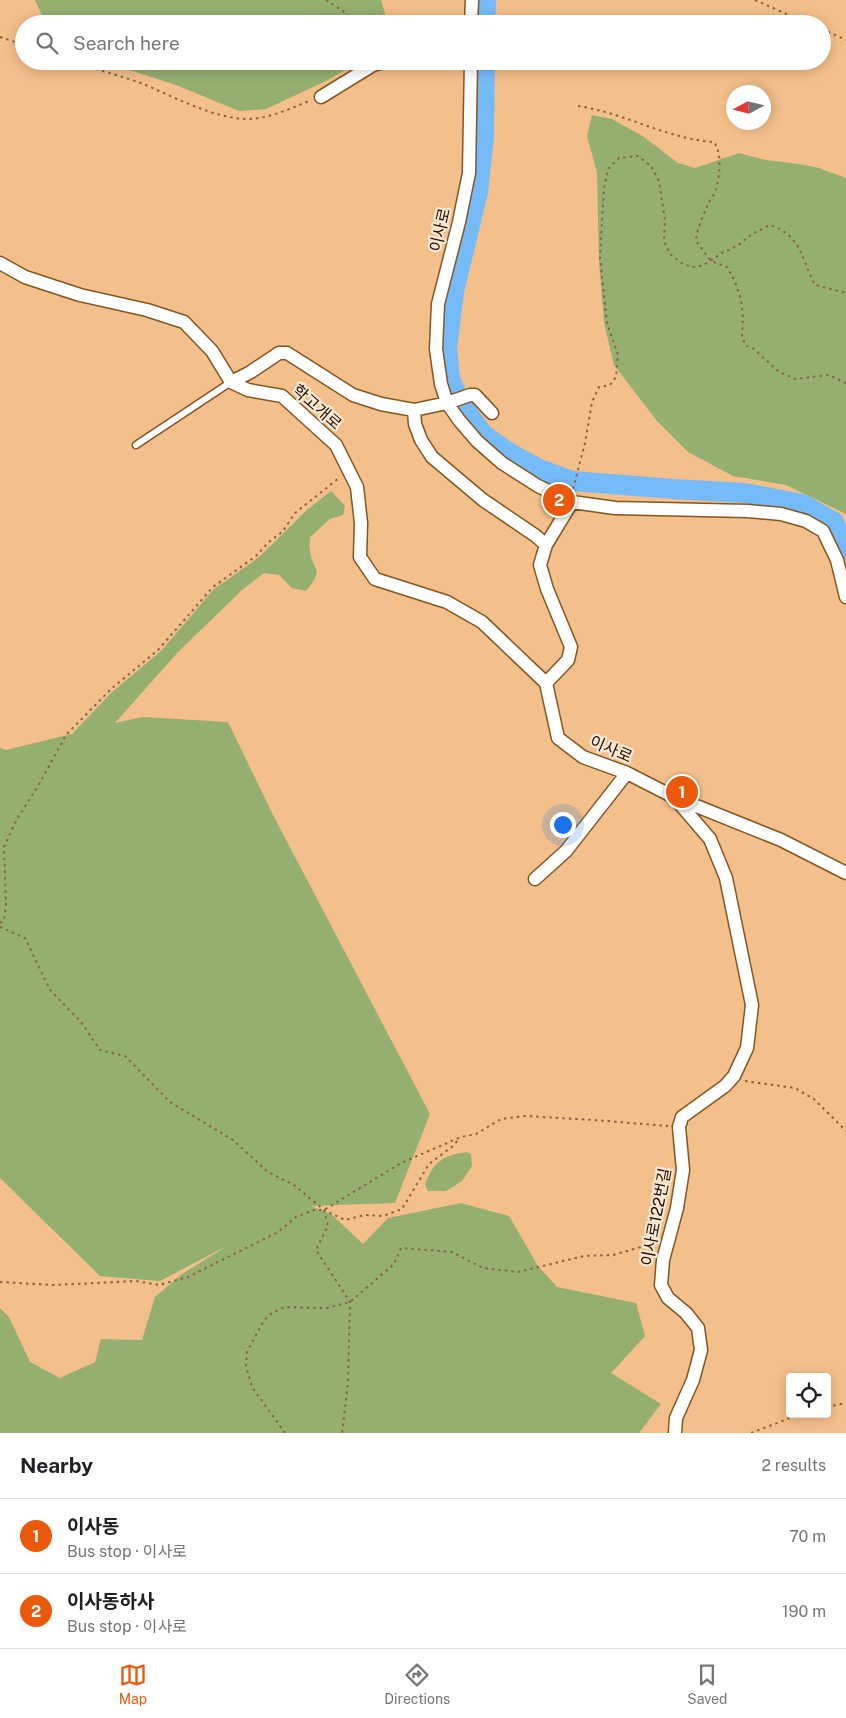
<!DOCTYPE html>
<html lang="en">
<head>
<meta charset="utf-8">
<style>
	body { margin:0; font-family:"Public Sans","Noto Sans KR",sans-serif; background:#f6f6f6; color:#202124 }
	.controls { position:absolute; right:15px; bottom:15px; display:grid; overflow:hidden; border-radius:5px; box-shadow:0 2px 12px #0003 }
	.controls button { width:45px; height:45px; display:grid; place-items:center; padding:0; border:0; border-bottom:1px solid #e0e0e0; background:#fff; color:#202124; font:25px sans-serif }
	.compass { position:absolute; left:726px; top:85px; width:45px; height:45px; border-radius:50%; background:#fff; box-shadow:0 2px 12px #0003; rotate:263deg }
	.you { position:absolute; left:562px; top:824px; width:18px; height:18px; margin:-12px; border:4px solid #fff; border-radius:50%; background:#1a73e8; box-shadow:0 0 0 8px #1a73e833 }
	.badge { display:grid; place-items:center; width:32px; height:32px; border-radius:50%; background:#ea580c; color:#fff; font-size:16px; font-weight:700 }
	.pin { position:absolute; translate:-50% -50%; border:2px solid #fff; box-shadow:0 1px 5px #0006 }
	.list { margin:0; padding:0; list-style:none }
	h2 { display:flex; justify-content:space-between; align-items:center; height:65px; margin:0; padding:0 20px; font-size:21px }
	h2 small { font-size:16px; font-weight:400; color:#757577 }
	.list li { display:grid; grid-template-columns:32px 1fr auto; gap:15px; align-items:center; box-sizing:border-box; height:75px; padding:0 20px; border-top:1px solid #e0e0e0 }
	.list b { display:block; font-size:19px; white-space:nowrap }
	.list p { margin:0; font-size:16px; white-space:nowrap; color:#757577 }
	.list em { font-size:16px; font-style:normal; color:#757577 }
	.icon { flex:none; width:28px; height:28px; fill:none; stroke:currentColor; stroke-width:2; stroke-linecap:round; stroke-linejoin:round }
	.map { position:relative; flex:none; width:846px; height:1433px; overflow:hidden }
	.search { position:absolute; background:#fff; box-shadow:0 2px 12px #0003; left:15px; right:15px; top:15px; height:55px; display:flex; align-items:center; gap:12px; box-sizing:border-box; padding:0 18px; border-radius:28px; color:#757577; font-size:19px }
	.sheet { height:215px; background:#fff }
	nav { display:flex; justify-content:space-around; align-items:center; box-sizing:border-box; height:70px; border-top:1px solid #e0e0e0; background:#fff; font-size:14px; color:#757577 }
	nav a { display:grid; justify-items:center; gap:2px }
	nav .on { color:#ea580c }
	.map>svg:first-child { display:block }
	.green { fill:#95af70 }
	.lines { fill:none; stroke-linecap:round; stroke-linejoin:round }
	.river { stroke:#75baf9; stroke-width:20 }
	.lane-casing { stroke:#845620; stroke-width:9 }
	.street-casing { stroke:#845620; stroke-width:15 }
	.path { stroke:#866443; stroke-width:2; stroke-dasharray:2.5 4; stroke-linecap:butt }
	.lane { stroke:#fff; stroke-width:6 }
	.street { stroke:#fff; stroke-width:12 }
	.labels { text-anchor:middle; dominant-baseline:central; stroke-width:4.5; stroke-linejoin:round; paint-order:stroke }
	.street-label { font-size:16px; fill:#200e00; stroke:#fce7d2 }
</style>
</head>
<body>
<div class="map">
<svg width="846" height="1433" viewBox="0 0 846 1433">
	<rect width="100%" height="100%" fill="#f3bf8a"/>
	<!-- green -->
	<path class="green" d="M35,0h346l7,24h-342z
		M102,61h259l-35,20 -60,28 -27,2 -63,-26z
		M592,115l20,4 32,18 34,26 17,5 44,-15 27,7 33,4 20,4 27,10v336l-60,-29 -53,-9 -45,-24 -31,-31 -43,-56 -10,-42 -5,-62 -2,-89 -10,-36z
		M331,491l14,15 -2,9 -13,4 -20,18c0,4 -1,9 0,13 2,23 16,16 -4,41l-14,-3 -13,-13 -15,-2 -23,18 -63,61 -63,71 27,-6 86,5 45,93 157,299 -35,89 -84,3 20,8 32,30 25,-26 73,-15 48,13 29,50 19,21 79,16 9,33 -34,37 50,31 -22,29h-639v-125l9,9 21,45 30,16 35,-16 6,-23 41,1 13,-43 27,-23 45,-28 -67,35 -60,-5 -100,-98v-430l6,2 66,-16 40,-42 49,-41 53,-62 44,-31 49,-48z
		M466,1152l5,2 1,12 -10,15 -16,10h-18l-3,-6c8,-23 17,-29 41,-33z"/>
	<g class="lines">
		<!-- river -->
		<path class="river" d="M485,24l1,-24
			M485,61l-1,75 -6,56 -24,99 -7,57 3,31 11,25 22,30 25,18 31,17 33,12 102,8 71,4 57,11 32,18 12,27"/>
		<defs>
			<path id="lane" d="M136,445l95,-63"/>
			<path id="street" d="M471,24l1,-24
				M471,61l-2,112 -10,49 -21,82 -2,45 5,35 6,19 12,17 18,21 25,22 36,23 34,16 43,6 133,3 33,3 25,7 17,10 14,29 9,37
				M321,97l52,-32 15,-4
				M0,263l25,14 55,18 67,15 37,12 28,29 19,31 17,8 34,6 54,49 21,42 4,36 -1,34 15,22 72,23 35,20 64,61
				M231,382l18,-9 30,-20h8l66,42 28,9 33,6 33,-7 23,-8h5l17,18
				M414,410l1,14 6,16 11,17 51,43 53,36 10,9
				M546,683l12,55 25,19 44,16 47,24 107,43 65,33
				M546,683l22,-23 3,-13 -24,-58 -7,-24 6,-20 26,-43
				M674,797l36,42 16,39 26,127 -5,43 -13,28 -9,10 -43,31 -3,10 4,43 -6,38 -14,52 -2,25 7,13 18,15 12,15 3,22 -8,30 -17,38 -1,15
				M535,879l31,-28 61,-78"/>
		</defs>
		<!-- lane casing -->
		<use href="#lane" class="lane-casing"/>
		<!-- street casing -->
		<use href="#street" class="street-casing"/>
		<!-- path -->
		<path class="path" d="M326,0l17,11 13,13
			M755,0l54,24
			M822,29l24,11
			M0,37l24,8
			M71,61c23,8 47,14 70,22 31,13 72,35 105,36 23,0 43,-10 63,-18
			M578,106c47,7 89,33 136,36 8,10 6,34 2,47 -1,6 -7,11 -9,18 -5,11 -10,22 -11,34l15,20 16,6 8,15 6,17 2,18 -1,18 3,10 9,4 24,22 17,8 34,-4 17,8
			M573,489l12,-46 7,-41 7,-15 11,-2 6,-8 2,-22 -11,-32 -7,-66 4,-69 4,-19 11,-11 19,-2 13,10 8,15 6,39 -1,21 6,13 13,10 9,3 10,-1 20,-13 15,-7 15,-12 18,-9c32,11 31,33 45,60l31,8
			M0,923l4,-3 2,-15 -2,-58 13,-28 21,-33 28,-51 45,-46 47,-39 55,-63 43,-31 13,-14 14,-11 12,-18 44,-35
			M0,927l25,11 25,52 31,32 19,28 25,6 45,46 63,38 35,32 26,13 30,25 21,10 20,-5 18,1 19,-7 27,-45 24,-18 6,-7
			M745,1081l50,7 19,11 32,32
			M324,1210l4,16 -12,24 34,52 -2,80 -6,51
			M0,1282l54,3 82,-4 23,4 29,-8 90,-45 18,-15 18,-7h10l77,-47 60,-26 15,-3 25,-15 25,-3 68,4 74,6
			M827,1407l19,-4
			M285,1433l-33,-46 -6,-21 1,-14 16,-30 6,-7 15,-8 43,1 23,-6 44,-38 7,-16 51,4 31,16 35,4 66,-16 29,-1 42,-12
			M751,1433l49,-19"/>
		<!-- lane -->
		<use href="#lane" class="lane"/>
		<!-- street -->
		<use href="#street" class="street"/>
	</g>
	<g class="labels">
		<!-- street labels -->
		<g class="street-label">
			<text transform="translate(440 230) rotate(-77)">이사로</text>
			<text transform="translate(317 407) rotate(41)">학고개로</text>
			<text transform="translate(611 749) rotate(23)">이사로</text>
			<text transform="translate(656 1217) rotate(-79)">이사로122번길</text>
		</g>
	</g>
</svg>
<div class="controls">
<button><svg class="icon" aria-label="locate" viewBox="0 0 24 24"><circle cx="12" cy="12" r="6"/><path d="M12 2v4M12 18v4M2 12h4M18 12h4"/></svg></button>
</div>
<svg class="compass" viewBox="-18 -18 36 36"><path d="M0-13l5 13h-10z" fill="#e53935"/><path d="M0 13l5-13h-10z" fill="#757577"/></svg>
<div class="you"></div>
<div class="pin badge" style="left:682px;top:792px">1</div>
<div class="pin badge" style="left:559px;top:500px">2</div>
<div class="search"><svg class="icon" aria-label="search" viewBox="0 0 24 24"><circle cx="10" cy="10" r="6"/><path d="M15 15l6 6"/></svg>Search here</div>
</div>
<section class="sheet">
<h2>Nearby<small>2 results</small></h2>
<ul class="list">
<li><span class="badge">1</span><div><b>이사동</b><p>Bus stop · 이사로</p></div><em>70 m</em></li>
<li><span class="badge">2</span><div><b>이사동하사</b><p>Bus stop · 이사로</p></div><em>190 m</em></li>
</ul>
</section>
<nav>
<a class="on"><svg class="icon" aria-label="map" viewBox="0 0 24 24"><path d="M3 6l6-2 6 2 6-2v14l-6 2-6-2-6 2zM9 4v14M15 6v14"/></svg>Map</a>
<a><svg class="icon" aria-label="directions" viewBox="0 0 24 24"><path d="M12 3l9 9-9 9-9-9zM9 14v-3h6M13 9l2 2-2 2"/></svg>Directions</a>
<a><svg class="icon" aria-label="saved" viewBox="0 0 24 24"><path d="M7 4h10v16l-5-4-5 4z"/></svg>Saved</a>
</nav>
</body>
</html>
